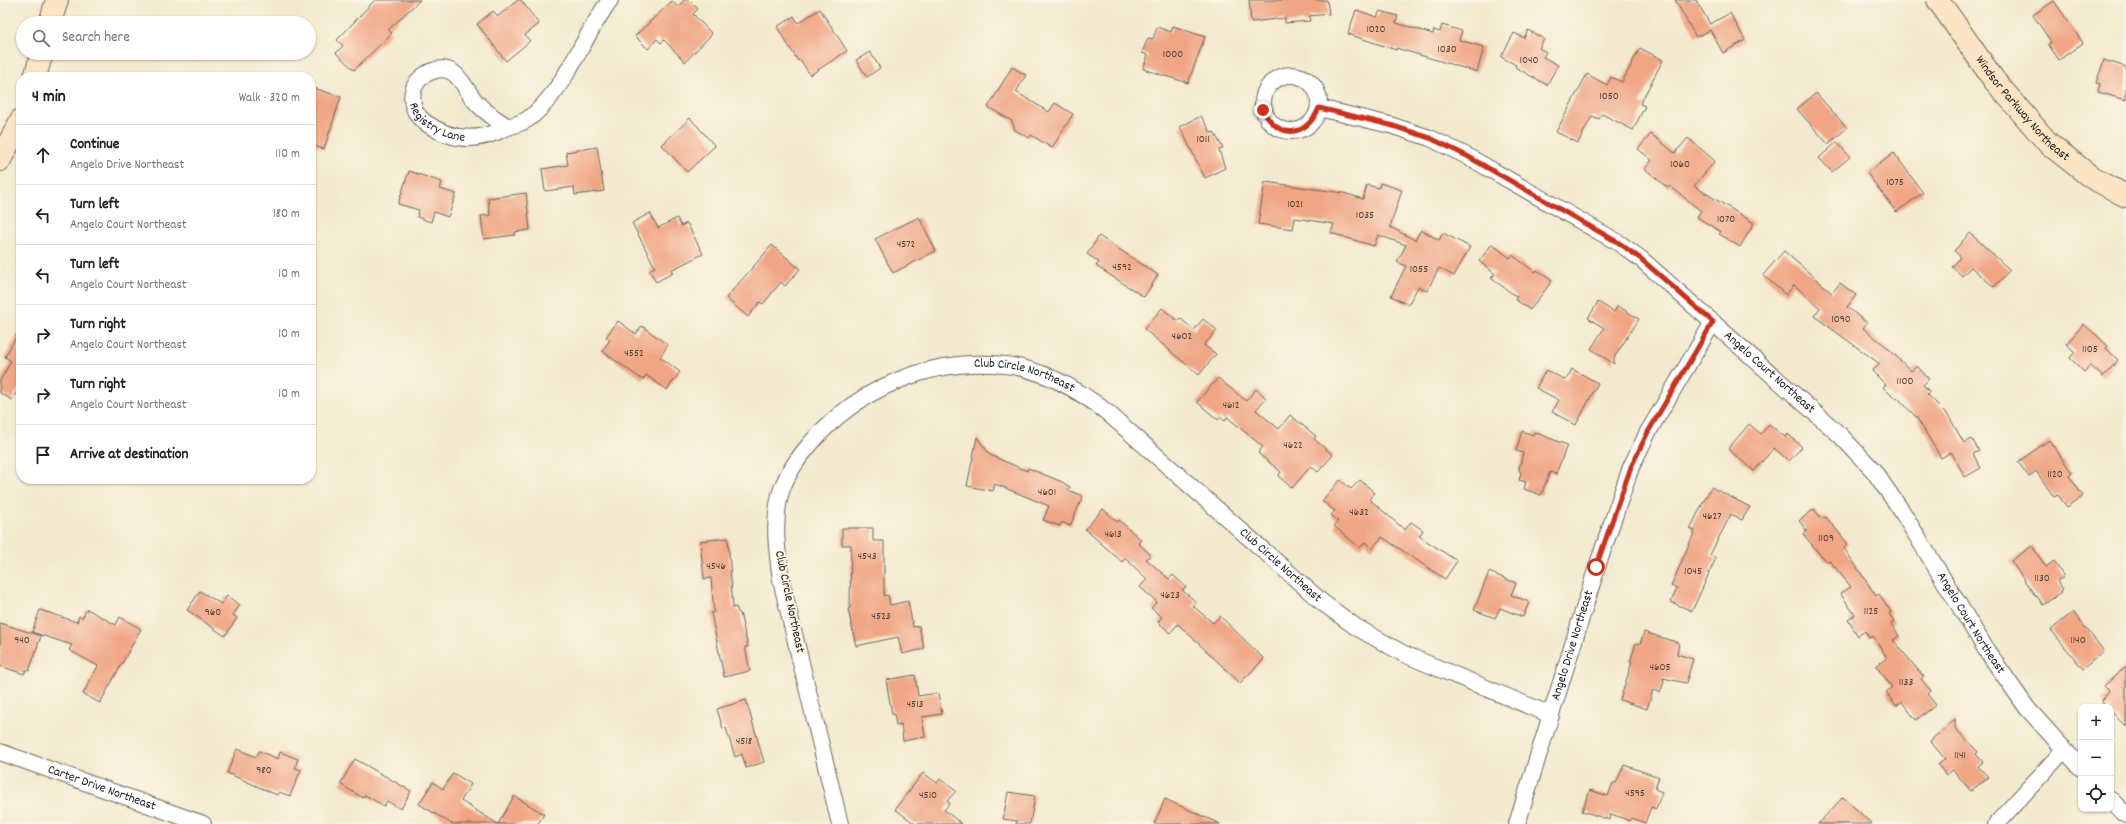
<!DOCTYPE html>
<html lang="en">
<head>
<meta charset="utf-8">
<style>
	body { margin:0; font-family:Dekko,sans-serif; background:#f6f6f6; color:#222 }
	.controls { position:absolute; right:12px; bottom:12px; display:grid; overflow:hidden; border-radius:8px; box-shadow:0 1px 3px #0004 }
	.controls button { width:36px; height:36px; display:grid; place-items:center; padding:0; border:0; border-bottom:1px solid #e0e0e0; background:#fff; color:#222; font:20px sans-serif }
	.stop { position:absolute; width:12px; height:12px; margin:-9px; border:3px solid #c8321e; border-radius:50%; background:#fff }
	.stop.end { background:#c8321e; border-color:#fff; box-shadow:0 1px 4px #0008 }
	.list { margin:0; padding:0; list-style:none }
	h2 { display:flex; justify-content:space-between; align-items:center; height:52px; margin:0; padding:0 16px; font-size:17px }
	h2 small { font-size:13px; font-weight:400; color:#767676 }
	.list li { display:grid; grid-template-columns:26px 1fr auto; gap:12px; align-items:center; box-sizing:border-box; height:60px; padding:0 16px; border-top:1px solid #e0e0e0 }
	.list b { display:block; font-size:15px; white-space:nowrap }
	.list p { margin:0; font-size:13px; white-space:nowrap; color:#767676 }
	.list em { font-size:13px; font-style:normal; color:#767676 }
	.icon { flex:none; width:22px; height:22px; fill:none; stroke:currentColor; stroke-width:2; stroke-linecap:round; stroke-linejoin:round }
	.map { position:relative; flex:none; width:2126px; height:824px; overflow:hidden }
	.search { position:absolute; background:#fff; box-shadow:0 1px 3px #0004; left:16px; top:16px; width:300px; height:44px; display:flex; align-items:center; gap:10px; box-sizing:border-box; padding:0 14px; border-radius:22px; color:#767676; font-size:15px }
	.panel { position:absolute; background:#fff; box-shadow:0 1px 3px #0004; left:16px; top:72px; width:300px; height:412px; border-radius:16px }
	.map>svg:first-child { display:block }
	.building { fill:#f0a584 }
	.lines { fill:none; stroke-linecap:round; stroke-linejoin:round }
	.street-casing { stroke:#67645a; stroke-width:18 }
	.secondary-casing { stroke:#67645a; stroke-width:24 }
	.street { stroke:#fff; stroke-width:16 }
	.secondary { stroke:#fce5c4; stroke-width:22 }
	.route { stroke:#c8321e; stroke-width:5 }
	.labels { text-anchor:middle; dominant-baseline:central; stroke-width:4; stroke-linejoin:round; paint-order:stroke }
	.number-label { font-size:11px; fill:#513e36 }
	.street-label { font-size:13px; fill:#1c1c1c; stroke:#fcf5e5 }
</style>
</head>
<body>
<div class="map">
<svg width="2126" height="824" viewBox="0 0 2126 824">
	<rect width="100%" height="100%" fill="#fcf5e5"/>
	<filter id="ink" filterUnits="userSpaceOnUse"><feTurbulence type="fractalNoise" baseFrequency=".025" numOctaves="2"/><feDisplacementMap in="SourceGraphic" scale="8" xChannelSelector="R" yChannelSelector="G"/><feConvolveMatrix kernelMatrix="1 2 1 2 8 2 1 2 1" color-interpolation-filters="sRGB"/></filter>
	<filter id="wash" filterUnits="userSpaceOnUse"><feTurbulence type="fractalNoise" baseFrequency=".012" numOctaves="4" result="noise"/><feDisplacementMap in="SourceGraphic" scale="16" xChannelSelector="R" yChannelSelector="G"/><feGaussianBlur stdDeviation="0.9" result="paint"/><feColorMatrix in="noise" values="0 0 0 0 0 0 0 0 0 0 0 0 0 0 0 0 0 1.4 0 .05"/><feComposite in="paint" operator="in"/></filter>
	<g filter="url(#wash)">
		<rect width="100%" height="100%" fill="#f3e9ce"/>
		<g id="blocks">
			<!-- building -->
			<path class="building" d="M375,0h45l-32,30 4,3 -38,37 -18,-17 7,-7 -6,-6z
				M518,0h3l18,24 -14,11 5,6 -24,20 -29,-37 16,-13 5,5z
				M684,0h5l9,9 -5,5 19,20 -27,28 -21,-22 -3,3 -4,-4 -9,10 -13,-13 37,-35 6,6z
				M1249,0h78l2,14 -20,2 1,5 -25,2v-5l-34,4z
				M1675,0h21l14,24 20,-11 15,27 -22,13 -13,-23 -14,7z
				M2054,1l29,42 -24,17 -11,-16 3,-2 -18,-27z
				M820,9l27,42 -37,24 -10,-16 -2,2 -21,-34 17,-11 4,7z
				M1356,10l21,7 3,-6 18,5 -2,7 37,11 1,-4 6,2 2,-7 20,6 -3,9 25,7 -7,25 -81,-24v2l-48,-16z
				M1173,26l32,11 -17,46 -45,-14 5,-14 -6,-2 6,-15 5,1 4,-12 14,5z
				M1528,30l16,9 -5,9 7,4 -3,5 15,8 -11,20 -32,-18 1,-2 -15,-8 13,-24 10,5z
				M1640,48l23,12 -23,44 5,2 -12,24 -31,-16 -3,5 -7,-3 -14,27 -22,-11 31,-58 20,11 4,-8 11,5z
				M870,52l10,16 -13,9 -11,-17z
				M2104,60l22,7v33l-28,-8 2,-8 -4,-1z
				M1012,67l14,8 -10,17 33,20 6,-9 18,11 -21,34 -21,-13 -2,3 -14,-8 -3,-9 -24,-14z
				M311,87l30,10 -17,52 -13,-4z
				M1816,93l31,35 -19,16 -31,-35z
				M1201,116l10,17 3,-1 9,16 -4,2 6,18 -20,10 -25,-51z
				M690,118l25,28 -28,26 -25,-27z
				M1651,134l24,19 13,-15 27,23 -21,25 60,37 -14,24 -21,-13 2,-2 -24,-15 4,-6 -31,-25 -2,2 -23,-19 7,-9 -14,-11z
				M1837,142l13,15 -18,15 -13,-14z
				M597,147l7,44 -29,4 -1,-8 -29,4 -3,-22 26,-4 -2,-13z
				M1894,153l29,40 -27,19 -29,-39z
				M409,171l33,11 -2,7 16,5 -8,23 -14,-5 -3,10 -14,-5 2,-7 -21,-6z
				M1265,182l79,11 19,6 4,-14 12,3 1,-5 22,7 -12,37 25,13 6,-10 18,10 4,-7 27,14 -16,29 -15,-8 -12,23 -9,-4 -10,18 -17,-9 15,-30 -9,-4 9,-17 -28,-10 -4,11 -43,-13 3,-9 -39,-6 -2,11 -35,-5z
				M526,193l4,37 -15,2v3l-31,4 -3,-23 9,-1 -2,-17z
				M650,213l8,15 19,-10 4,8 6,-3 16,31 -32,16 2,3 -17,9 -7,-12 6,-3 -23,-44z
				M919,217l17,34 -43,22 -18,-34z
				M1970,233l40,37 -16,17 -23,-20 -9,9 -10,-9 9,-10 -7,-6z
				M1099,236l59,39 -14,22 -48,-31 3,-4 -12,-8z
				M1492,244l18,14 2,-3 23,17 2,-2 15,11 -22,29 -15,-11 2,-2 -26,-19 4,-4 -16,-13z
				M772,245l28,24 -15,17 -4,-4 -18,22 -3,-2 -12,15 -22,-19z
				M1784,251l48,42 8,-10 16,12 -9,12 20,16 -4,5 25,20 23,23 6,-5 12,13 -6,6 7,7 -3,2 21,21 16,28 8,-4 7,12 -6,3 8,14 -16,9 -14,-25 -10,6 -24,-40 -20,-21 -2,2 -12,-12 3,-2 -14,-14 8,-7 -66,-48 6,-8 -26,-23 -8,10 -23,-20z
				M1598,302l16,10 4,-6 21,13 -25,39v6l-23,-15 13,-21 -16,-10z
				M1162,308l16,13 2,-3 14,12 9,-11 14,11 -13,15 12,9 -17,21 -55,-46z
				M618,321l18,13 6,-8 26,19 -8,12 20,15 -13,18 -21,-15 -3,5 -41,-29 8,-11 -4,-3z
				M2084,324l24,22 -2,2 12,12 -15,17 -13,-12 -6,7 -14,-14 5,-6 -9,-8z
				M21,328v57l-9,15 -12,-7v-12l11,-20 -6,-4z
				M1572,369l26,14 -22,42 -24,-13 7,-12 -23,-12 10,-18 20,10z
				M1218,378l28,23 10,-12 10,9 -10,12 23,19 11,-14 26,21 -2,3 19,16 -15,17 -7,-6 -19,22 -14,-12 3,-4 -23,-19 5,-6 -36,-30 -2,4 -5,-4 -2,3 -21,-18z
				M1749,424l12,10 8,-10 16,13 3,-3 14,13 -13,14 -15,-13 -20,23 -26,-22z
				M1522,431l11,4 1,-3 33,13 -11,29 -6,-2 -9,23 -17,-6 2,-7 -7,-2 2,-6 -2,-5 4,-16 -7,-2z
				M977,437l13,18 37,16 1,-3 34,14 8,5 -2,3 15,6 -13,30 -8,-4 -2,4 -17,-6 6,-14 -54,-22 -2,7 -26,-5z
				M2049,440l23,33 -3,3 14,20 -16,11 -9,-12 -4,2 -18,-26 -7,6 -11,-15z
				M1340,480l11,9 9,-9 15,13 -6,6 36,31 6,-8 12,8 -4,6 38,25 -12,18 -63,-42 -10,12 -7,-7 -5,6 -26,-22 4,-5 -7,-6 4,-4 -13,-10z
				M1711,487l39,20 -8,13 -11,-6 -21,41 6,3 -24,53 -21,-9 6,-14 -6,-2 24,-55 -5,-2z
				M1103,509l14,13 2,-2 22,20 -3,3 13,12 -5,4 23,20 4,-4 13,12 -4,3 14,12 -3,4 20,17 7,-7 44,43 -24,24 -62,-59 -8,9 -12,-11 4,-5 -11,-9 6,-6 -17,-15 7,-8 -22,-21 -3,4 -37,-33z
				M1814,509l8,10 4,-2 22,27 -4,4 32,48 3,-2 12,18 -2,1 5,9 -3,2 8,12 -6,4 31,37 -3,2 10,12 -4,3 9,11 -20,15 -14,-18 -6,4 -10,-14 6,-5 -16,-21 11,-8 -14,-22 -4,2 -4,-7 -7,5 -10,-16 7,-5 -15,-22 11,-6 -22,-27 -3,2 -23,-28 4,-3 -8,-10z
				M842,528h31v13h11v55l4,-1 2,10 18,-4 5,26 6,-1 5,23 -22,5 -4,-17 -42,9 -8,-37 2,-1 1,-63h-9z
				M728,538l5,70 3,-1 2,5 2,1 8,34h-3l5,24 -26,6 -13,-64 3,-1 -3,-34 -7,1 -4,-38z
				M2032,546l14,21 8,-6 10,16 -7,4 6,8 -2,2 1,1 -19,13 -6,-9 -1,1 -25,-36z
				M1489,572l27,11 -5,12 18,7 -6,15 -23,-9 -5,10 -21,-8z
				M200,591l21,13 6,-8 13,9 -7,10 4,3 -12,18 -38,-26z
				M87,609l29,16 4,-8 21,12 -41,74 -17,-9 15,-28 -29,-16 3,-5 -40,-13 8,-22 37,12 2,-6 3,2z
				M2073,612l31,39 -21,18 -32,-39z
				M0,623l41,13 -12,35 -3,-1 -2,4 -24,-8z
				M1644,632l35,11 -2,11 16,5 -7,24 -23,-5 1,4 -4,10 -7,-2 -6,19 -27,-9 12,-38h-2l6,-19 4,1z
				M2126,666v61l-15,-16v-4h-4l-6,-7 8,-9 -5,-5z
				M915,675l3,21 20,-3 4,21 -20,3 3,20 -22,4 -2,-17 -5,1 -2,-11h-2l-6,-34z
				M746,700l18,62 -18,6 -4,-14 -7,3 -9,-29 -3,1 -6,-20z
				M1955,719v9l23,24 -2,2 7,8 -5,4 10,11 -17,14 -18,-21 -7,5 -8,-10 7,-6 -15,-18z
				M237,749l19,8 3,-6 19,8 2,-7 18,7 -3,9 6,2 -11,26 -11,-4 -2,3 -50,-22z
				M355,759l56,32 -10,18 -14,-8 -3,5 -19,-11 -2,3 -23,-14z
				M1624,765l35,12 -4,12 7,3 -6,17 -5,-2 -6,16 -13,-5 -2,3 -19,-7 -1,6 -28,-9 8,-21 18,6 5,-13h3z
				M453,773l18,11 -10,17 37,23 16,-28 30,18 -6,10h-86l-33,-20 14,-22 10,7z
				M923,773l14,10 3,-4 16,12 -9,10 3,2 -6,7 18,14h-47l-20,-15z
				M1008,792l27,4 -5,28h-14l1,-3 -14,-2z
				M1843,797l29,27h-54z
				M1165,799l55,25h-66z"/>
		</g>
	</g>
	<g filter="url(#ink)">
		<use href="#blocks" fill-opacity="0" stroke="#67645a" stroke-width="1"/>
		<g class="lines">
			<defs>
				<g id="street">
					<circle cx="1291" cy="103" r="28"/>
					<path id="s1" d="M1319,108l71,17 40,13 37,18 152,87 22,16 199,176 33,35 28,40 86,141 40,57 54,60"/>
					<path id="s2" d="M508,127c-12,-8 -24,-15 -33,-26 -13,-16 -19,-40 -45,-29 -23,10 -23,38 -4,51 24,17 50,20 77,6 8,-4 18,-5 25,-10 36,-26 55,-83 82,-119"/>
					<path id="s3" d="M0,752l203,72"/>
					<path d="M2111,800l15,15"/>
					<path id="s4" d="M840,824l-59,-244c-4,-28 -8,-57 -1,-85 5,-19 18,-37 31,-52 47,-55 121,-86 194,-78 38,4 74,25 103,48l215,190 33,24 48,27 147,61"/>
					<path id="s5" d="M1517,824l80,-257 34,-100 17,-35 65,-110"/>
					<path d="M1996,824l68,-74"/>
				</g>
				<g id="secondary">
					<path id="s6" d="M1938,0l56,80 54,63 43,34 35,19"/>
					<path d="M50,23l7,-23"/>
					<path d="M35,77l7,-24"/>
					<path d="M0,160l21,-40"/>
				</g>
			</defs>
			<!-- street casing -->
			<use href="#street" class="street-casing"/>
			<!-- secondary casing -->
			<use href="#secondary" class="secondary-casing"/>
			<!-- street -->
			<use href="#street" class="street"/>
			<!-- secondary -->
			<use href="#secondary" class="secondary"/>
		</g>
	</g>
	<g class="lines" filter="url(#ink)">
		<!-- route -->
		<path class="route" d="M1263,110c15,30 43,28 56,-2l71,17 40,13 37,18 152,87 22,16 72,63 -65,110 -17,35 -35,100"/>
	</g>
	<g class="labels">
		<!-- number labels -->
		<g class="number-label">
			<text x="1376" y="30">1020</text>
			<text x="1447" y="50">1030</text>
			<text x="1173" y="55">1000</text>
			<text x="1529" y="61">1040</text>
			<text x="1609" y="97">1050</text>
			<text x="1203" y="140">1011</text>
			<text x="1680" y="165">1060</text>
			<text x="1895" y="183">1075</text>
			<text x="1295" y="205">1021</text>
			<text x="1365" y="216">1035</text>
			<text x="1726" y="220">1070</text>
			<text x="906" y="245">4572</text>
			<text x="1122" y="268">4592</text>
			<text x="1419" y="270">1055</text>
			<text x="1841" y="320">1090</text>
			<text x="1182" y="337">4602</text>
			<text x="2090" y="350">1105</text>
			<text x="634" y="354">4552</text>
			<text x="1905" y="382">1100</text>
			<text x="1231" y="406">4612</text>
			<text x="1293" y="446">4622</text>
			<text x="2055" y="475">1120</text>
			<text x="1047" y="493">4601</text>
			<text x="1359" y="513">4632</text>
			<text x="1712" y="517">4627</text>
			<text x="1113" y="535">4613</text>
			<text x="1826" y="539">1109</text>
			<text x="867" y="557">4543</text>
			<text x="716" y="567">4546</text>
			<text x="1693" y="572">1045</text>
			<text x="2042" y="579">1130</text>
			<text x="1170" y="596">4623</text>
			<text x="1871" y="612">1125</text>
			<text x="213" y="613">960</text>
			<text x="881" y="617">4523</text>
			<text x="22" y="641">940</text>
			<text x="2078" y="641">1140</text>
			<text x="1660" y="668">4605</text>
			<text x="1906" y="683">1133</text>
			<text x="915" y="705">4513</text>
			<text x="744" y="742">4518</text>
			<text x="1960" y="756">1141</text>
			<text x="264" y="771">980</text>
			<text x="1635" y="794">4595</text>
			<text x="928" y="796">4510</text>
		</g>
		<!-- street labels -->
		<g class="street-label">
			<text stroke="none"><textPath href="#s6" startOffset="138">Windsor Parkway Northeast</textPath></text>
			<text stroke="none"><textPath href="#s2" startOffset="174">Registry Lane</textPath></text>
			<text stroke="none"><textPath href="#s1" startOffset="530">Angelo Court Northeast</textPath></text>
			<text stroke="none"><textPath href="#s4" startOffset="636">Club Circle Northeast</textPath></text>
			<text stroke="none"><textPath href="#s4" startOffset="960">Club Circle Northeast</textPath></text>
			<text transform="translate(789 602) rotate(78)">Club Circle Northeast</text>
			<text stroke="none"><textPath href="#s1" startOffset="854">Angelo Court Northeast</textPath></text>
			<text stroke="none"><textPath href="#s5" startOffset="187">Angelo Drive Northeast</textPath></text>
			<text stroke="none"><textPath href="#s3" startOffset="108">Carter Drive Northeast</textPath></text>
		</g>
	</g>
</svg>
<div class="controls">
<button>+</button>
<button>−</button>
<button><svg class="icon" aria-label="locate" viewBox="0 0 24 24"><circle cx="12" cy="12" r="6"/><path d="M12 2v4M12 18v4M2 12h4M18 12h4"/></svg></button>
</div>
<div class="stop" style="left:1596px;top:567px"></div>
<div class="stop end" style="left:1263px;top:110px"></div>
<div class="search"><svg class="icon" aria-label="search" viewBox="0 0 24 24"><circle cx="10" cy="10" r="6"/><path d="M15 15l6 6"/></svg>Search here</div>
<section class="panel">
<h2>4 min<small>Walk · 320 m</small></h2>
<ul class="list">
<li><svg class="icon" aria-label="ahead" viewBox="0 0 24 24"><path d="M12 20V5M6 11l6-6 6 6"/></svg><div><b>Continue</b><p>Angelo Drive Northeast</p></div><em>110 m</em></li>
<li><svg class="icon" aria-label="left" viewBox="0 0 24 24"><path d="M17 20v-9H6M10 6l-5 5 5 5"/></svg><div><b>Turn left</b><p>Angelo Court Northeast</p></div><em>180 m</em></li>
<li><svg class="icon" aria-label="left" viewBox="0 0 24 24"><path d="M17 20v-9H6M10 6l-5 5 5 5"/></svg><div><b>Turn left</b><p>Angelo Court Northeast</p></div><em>10 m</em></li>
<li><svg class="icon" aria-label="right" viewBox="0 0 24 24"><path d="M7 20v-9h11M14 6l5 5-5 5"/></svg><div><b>Turn right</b><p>Angelo Court Northeast</p></div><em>10 m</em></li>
<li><svg class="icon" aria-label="right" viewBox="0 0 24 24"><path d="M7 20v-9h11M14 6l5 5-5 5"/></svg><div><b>Turn right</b><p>Angelo Court Northeast</p></div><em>10 m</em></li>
<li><svg class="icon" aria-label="arrive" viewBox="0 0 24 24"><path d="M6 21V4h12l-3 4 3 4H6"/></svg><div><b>Arrive at destination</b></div></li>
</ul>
</section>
</div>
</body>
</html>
